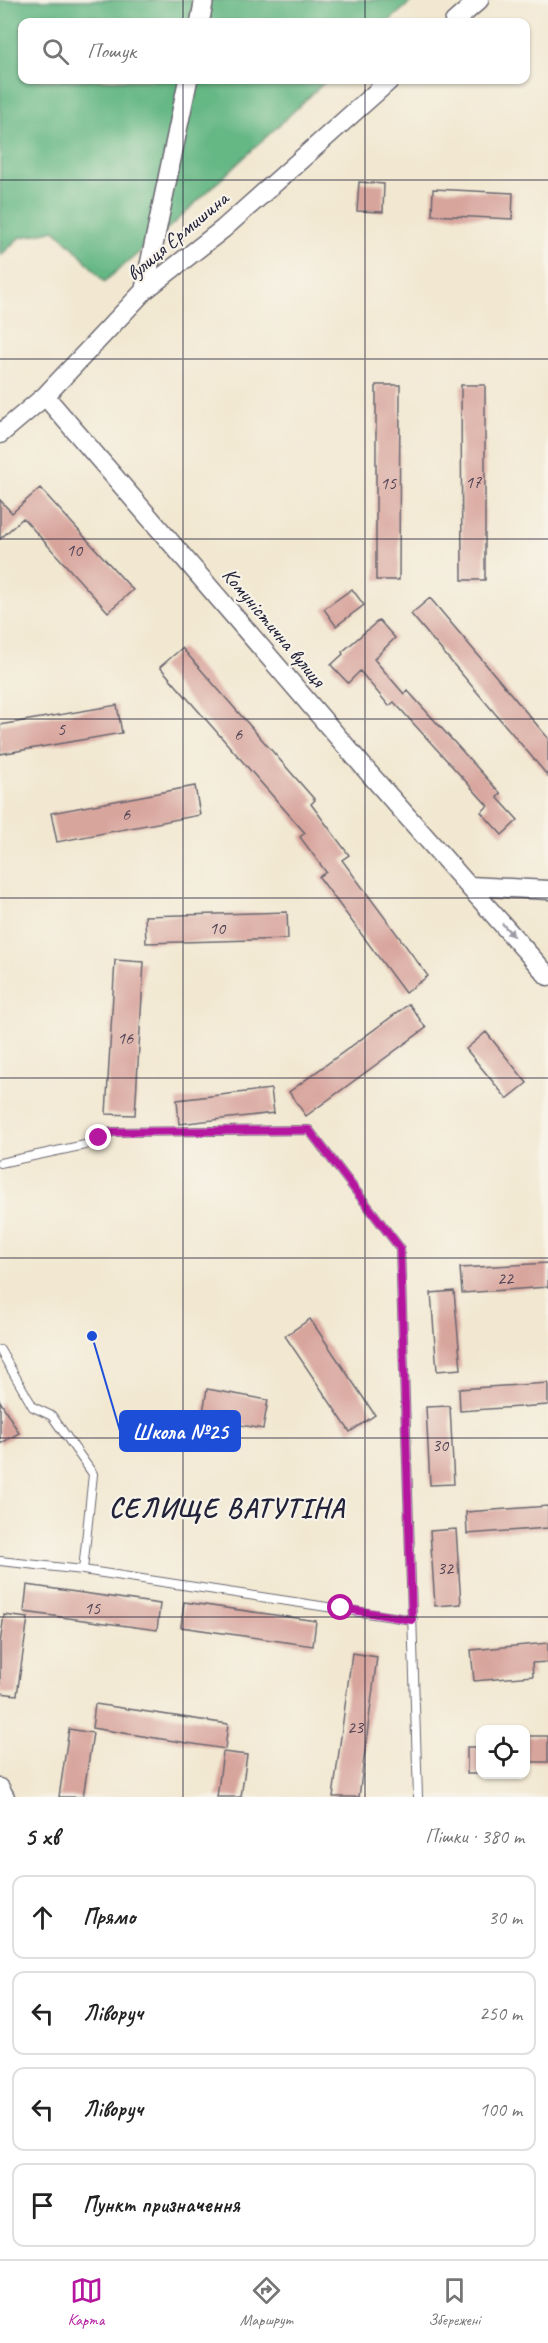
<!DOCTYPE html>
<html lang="uk">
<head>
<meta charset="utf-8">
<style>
	body { margin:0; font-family:Caveat,sans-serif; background:#f2f2f2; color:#222 }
	.controls { position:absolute; right:18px; bottom:18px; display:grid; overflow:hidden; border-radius:12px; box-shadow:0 2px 4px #0004 }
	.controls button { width:54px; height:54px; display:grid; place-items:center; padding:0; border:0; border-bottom:2px solid #e0e0e0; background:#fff; color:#222; font:30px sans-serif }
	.stop { position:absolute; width:18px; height:18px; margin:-14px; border:4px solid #b5179e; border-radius:50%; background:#fff }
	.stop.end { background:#b5179e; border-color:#fff; box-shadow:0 2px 6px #0008 }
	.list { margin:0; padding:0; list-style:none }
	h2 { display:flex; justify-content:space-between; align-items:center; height:78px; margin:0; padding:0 24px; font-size:26px }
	h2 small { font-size:20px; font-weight:400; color:#767676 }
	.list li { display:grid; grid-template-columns:39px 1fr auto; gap:18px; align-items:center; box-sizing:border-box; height:84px; margin:0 12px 12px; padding:0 12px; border:2px solid #e0e0e0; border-radius:12px }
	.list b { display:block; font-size:22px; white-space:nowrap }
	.list em { font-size:20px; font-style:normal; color:#767676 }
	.icon { flex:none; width:33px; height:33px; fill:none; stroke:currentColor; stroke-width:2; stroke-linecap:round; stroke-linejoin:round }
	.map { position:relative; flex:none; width:548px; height:1797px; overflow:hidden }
	.search { position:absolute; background:#fff; box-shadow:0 2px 4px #0004; left:18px; right:18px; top:18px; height:66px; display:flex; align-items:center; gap:15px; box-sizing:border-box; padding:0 21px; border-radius:12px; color:#767676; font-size:22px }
	.sheet { height:462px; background:#fff }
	nav { display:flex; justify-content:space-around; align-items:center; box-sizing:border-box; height:84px; border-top:2px solid #e0e0e0; background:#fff; font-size:16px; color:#767676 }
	nav a { display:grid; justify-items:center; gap:3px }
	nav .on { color:#b5179e }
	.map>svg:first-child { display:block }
	.forest { fill:#65b784; stroke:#446c60; stroke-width:1.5 }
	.building { fill:#d8a59d }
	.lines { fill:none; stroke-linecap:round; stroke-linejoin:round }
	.service-casing { stroke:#6b6770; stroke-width:10 }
	.tertiary-casing { stroke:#6b6770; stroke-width:21 }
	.service { stroke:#fff; stroke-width:8 }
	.tertiary { stroke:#fff; stroke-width:18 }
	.oneway { fill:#9c9ca7 }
	.route { stroke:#b5179e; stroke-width:8 }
	.grid { fill:none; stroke:#22223b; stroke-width:1.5; stroke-opacity:0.55 }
	.labels { text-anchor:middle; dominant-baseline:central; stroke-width:4.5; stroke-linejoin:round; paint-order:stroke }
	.number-label { font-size:18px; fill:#504354 }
	.street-label { font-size:21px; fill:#22223b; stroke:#f7f3e8 }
	.district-label { font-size:27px; font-weight:bold; letter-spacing:1.5px; fill:#22223b; stroke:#f7f3e8 }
	.leader { fill:none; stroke:#1d4ed8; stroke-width:2 }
	.callout-dot { fill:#1d4ed8; stroke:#f7f3e8; stroke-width:2 }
	.callout { fill:#1d4ed8; stroke:#1d4ed8; stroke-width:2 }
	.callout-label { font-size:22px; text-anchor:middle; font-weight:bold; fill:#fff }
</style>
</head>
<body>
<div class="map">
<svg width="548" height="1797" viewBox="0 0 548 1797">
	<rect width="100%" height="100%" fill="#f7f3e8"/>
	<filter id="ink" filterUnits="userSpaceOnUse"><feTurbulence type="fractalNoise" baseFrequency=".0167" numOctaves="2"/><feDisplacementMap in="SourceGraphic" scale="12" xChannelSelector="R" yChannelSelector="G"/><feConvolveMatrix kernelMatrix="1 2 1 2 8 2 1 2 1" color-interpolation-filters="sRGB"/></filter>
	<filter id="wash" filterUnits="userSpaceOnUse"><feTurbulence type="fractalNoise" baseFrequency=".008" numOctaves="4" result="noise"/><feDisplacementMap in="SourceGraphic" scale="24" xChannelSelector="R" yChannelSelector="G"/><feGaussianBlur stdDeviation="1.35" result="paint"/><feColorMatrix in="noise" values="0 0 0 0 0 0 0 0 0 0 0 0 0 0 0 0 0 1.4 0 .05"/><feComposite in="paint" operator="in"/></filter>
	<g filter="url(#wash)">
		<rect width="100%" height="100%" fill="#f2e8d1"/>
		<!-- forest -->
		<path class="forest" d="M0,0h413l-25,22h-366v58h305l-154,144 -69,58 -23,-27 -26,-25 -36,8 -19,18z"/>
		<g id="blocks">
			<!-- building -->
			<path class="building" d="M359,182l25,2 -1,28 -26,-1z
				M433,189l80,4 -1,26 -80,-4z
				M376,385h24l-1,195h-23z
				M461,385h24v195h-23z
				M40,488l93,102 -25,22 -85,-94 -23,21v-39l12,13z
				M352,589l12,16 -28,21 -12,-17z
				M430,598l118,140v38l-137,-162z
				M379,620l16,18 -21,21 30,35 3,-4 94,104 -4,3 21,23 -16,15 -21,-23 7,-6 -94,-104 -5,4 -29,-35 -12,12 -17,-18 12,-11 -1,-2z
				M182,648l133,152 -4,4 38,51 -7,5 86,116 -23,17 -86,-116 7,-5 -26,-35 5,-4 -145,-166z
				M117,705l5,28 -122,21v-29z
				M195,786l5,29 -143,27 -6,-29z
				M287,912l1,27 -142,4 -1,-27z
				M115,960l29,2 -9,153 -29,-1z
				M409,1004l17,24 -120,88 -17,-24z
				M486,1032l41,51 -20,16 -41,-50z
				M271,1089l3,24 -95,11 -2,-24z
				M548,1263v24l-86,6 -2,-25z
				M454,1291l7,78 -24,2 -6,-78z
				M310,1319l65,96 -25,17 -65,-96z
				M548,1383v22l-88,6 -1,-22z
				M207,1389l61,11 -5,29 -61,-11z
				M0,1401l19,32 -19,11z
				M450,1406l4,78 -24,1 -4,-78z
				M548,1506v22l-81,6 -1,-22z
				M456,1529l5,75 -26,2 -5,-75z
				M27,1585l133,19 -3,26 -133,-18z
				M184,1602l132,19 -3,25 -132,-19z
				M4,1615l24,3 -11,77 -17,-2v-50z
				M548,1643v19l-16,1 1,13 -59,5 -3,-31z
				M352,1653l25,4 -18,140h-26z
				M95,1704l133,20 -3,25 -133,-21z
				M69,1729l24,4 -10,64h-24z
				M525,1736h23v26h-23z
				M467,1747h13v27h-13z
				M223,1752l24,3 -6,42h-24z"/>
		</g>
	</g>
	<g filter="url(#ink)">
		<use href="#blocks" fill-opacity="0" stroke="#6b6770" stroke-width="1.5"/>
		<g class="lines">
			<defs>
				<path id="service" d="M0,1163l85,-18 27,-13 197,-2 91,118 18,549
					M0,1350l33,57 19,9 41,58 -10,96
					M0,1561l83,9 330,50"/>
				<path id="tertiary" d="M200,22l4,-22
					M454,22l25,-22
					M144,291l44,-211
					M45,396l323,376 180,204
					M0,434l45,-38 99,-105 79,-62 167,-149
					M470,886l78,4
					M0,1788l5,9"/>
			</defs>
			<!-- service casing -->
			<use href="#service" class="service-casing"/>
			<!-- tertiary casing -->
			<use href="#tertiary" class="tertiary-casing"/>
			<!-- service -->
			<use href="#service" class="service"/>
			<!-- tertiary -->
			<use href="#tertiary" class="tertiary"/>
		</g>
		<!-- one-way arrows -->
		<defs><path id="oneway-solid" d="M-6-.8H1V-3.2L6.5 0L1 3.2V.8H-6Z" transform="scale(1.5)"/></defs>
		<use class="oneway" href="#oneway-solid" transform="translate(508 930) rotate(49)"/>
	</g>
	<g class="lines" filter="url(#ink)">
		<!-- route -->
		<path class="route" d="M99,1138l13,-6 197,-2 91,118 12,372 -71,-12"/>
	</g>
	<!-- grid -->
	<path class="grid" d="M183,0v22M365,0v22M183,80v1717M365,80v1717M0,180h548M0,359h548M0,539h548M0,719h548M0,898h548M0,1078h548M0,1258h548M0,1438h548M0,1617h548"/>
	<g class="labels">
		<!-- number labels -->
		<g class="number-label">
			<text x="473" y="482">17</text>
			<text x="388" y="483">15</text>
			<text x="74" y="550">10</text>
			<text x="61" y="729">5</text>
			<text x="238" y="734">6</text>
			<text x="126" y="814">6</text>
			<text x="217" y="928">10</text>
			<text x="125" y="1038">16</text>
			<text x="505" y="1278">22</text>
			<text x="440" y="1445">30</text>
			<text x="445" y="1568">32</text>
			<text x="92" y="1608">15</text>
			<text x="355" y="1727">23</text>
		</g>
		<!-- street labels -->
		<g class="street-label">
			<text transform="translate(177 236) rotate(-40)">вулиця Єрмишина</text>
			<text transform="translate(274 627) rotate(50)">Комуністична вулиця</text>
		</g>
		<!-- district labels -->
		<g class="district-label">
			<text x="227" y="1508">СЕЛИЩЕ ВАТУТІНА</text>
		</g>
	</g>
	<!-- callouts -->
	<path class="leader" d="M92 1336L120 1431"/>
	<circle class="callout-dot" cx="92" cy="1336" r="6"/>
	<rect class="callout" x="120" y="1411" width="120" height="40" rx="6"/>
	<g class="callout-label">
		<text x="180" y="1439">Школа №25</text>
	</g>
</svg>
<div class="controls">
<button><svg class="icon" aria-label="locate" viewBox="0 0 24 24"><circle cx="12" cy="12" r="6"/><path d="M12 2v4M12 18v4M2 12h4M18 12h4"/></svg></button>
</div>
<div class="stop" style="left:341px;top:1608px"></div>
<div class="stop end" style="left:99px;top:1138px"></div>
<div class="search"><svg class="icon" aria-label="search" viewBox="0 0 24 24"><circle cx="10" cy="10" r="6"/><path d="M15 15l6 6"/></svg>Пошук</div>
</div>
<section class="sheet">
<h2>5 хв<small>Пішки · 380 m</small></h2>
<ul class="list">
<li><svg class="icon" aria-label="ahead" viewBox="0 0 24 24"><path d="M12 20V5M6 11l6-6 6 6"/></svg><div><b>Прямо</b></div><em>30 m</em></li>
<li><svg class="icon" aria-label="left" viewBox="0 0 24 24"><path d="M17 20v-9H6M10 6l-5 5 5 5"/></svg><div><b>Ліворуч</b></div><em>250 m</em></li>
<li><svg class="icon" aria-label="left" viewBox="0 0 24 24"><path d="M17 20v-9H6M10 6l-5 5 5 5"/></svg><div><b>Ліворуч</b></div><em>100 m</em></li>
<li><svg class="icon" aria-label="arrive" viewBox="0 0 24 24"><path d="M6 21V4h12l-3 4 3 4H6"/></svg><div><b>Пункт призначення</b></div></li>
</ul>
</section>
<nav>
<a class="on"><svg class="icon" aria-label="map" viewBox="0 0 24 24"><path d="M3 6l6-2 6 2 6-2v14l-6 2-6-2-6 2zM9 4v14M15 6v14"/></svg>Карта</a>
<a><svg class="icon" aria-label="directions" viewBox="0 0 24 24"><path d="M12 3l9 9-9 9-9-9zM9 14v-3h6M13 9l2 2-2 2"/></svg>Маршрут</a>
<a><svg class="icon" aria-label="saved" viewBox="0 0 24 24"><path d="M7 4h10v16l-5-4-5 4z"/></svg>Збережені</a>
</nav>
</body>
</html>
